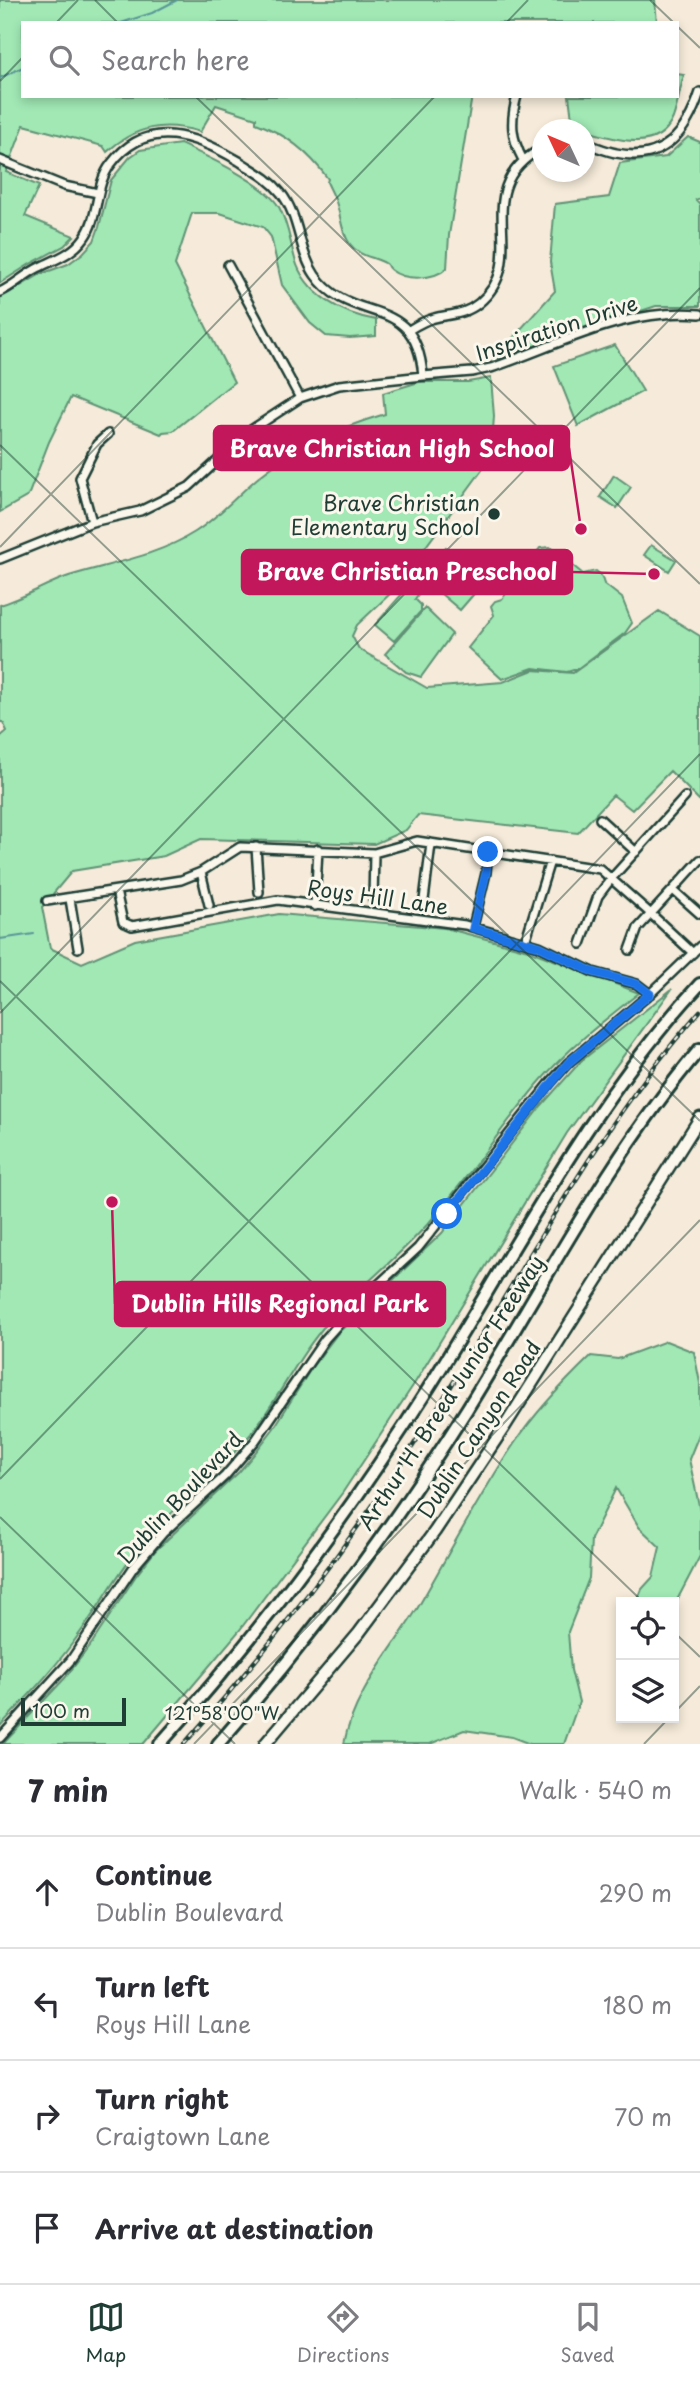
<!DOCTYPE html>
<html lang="en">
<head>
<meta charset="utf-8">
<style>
	body { margin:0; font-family:"Playpen Sans",sans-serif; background:#f2f2f3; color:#2b2b33 }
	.controls { position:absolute; right:21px; bottom:21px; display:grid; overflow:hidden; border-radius:0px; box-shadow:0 4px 10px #0003 }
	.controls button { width:63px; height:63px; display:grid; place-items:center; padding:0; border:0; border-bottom:2px solid #e1e1e2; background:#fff; color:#2b2b33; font:35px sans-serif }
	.compass { position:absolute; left:532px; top:119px; width:63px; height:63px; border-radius:50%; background:#fff; box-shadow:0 4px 10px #0003; rotate:314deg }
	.scale { position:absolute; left:21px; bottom:18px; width:105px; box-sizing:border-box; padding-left:7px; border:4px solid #1f3d34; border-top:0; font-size:19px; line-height:24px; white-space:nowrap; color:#1f3d34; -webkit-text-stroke:5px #fbf7ec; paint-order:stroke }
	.stop { position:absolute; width:21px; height:21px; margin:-16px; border:5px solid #1a73e8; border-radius:50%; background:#fff }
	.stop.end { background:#1a73e8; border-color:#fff; box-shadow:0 2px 7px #0008 }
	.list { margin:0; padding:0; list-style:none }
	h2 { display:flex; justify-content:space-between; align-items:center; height:91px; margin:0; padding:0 28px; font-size:30px }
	h2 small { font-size:23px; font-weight:400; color:#7c7c81 }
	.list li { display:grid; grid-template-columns:46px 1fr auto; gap:21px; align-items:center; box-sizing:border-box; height:112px; padding:0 28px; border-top:2px solid #e1e1e2 }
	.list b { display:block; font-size:26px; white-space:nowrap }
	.list p { margin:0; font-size:23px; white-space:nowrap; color:#7c7c81 }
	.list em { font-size:23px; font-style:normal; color:#7c7c81 }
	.icon { flex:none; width:38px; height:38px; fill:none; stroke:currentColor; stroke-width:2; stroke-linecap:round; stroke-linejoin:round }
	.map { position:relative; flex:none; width:700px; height:1744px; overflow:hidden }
	.search { position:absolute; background:#fff; box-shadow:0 4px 10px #0003; left:21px; right:21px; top:21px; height:77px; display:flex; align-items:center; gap:18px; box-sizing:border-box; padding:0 24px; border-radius:0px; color:#7c7c81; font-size:26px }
	.sheet { height:539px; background:#fff }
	nav { display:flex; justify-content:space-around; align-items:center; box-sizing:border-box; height:98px; border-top:2px solid #e1e1e2; background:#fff; font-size:19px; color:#7c7c81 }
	nav a { display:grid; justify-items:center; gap:4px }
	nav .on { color:#1f3d34 }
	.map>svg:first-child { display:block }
	.green { fill:#a1e8b5; stroke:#609274; stroke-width:2 }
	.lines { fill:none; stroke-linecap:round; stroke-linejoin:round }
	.stream { stroke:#599696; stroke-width:2 }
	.minor-casing { stroke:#1f3d34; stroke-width:12 }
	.major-casing { stroke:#1f3d34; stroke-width:15 }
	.highway-casing { stroke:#1f3d34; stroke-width:16 }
	.minor { stroke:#fbf7ec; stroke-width:7 }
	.major { stroke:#fbf7ec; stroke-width:10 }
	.highway { stroke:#fbf7ec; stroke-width:10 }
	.rail-casing { stroke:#1f3d34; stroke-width:4.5 }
	.rail { stroke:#fbf7ec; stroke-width:2; stroke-dasharray:5; stroke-linecap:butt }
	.route { stroke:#1a73e8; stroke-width:9 }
	.ticks { fill:none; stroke:#1f3d34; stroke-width:2; stroke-opacity:0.45 }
	.poi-dot { fill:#1f3d34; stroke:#fbf7ec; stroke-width:2.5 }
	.labels { text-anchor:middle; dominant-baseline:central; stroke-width:6; stroke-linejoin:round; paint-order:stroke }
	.street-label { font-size:21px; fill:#1f3d34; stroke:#fbf7ec }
	.poi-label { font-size:21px; fill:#1f3d34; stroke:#fbf7ec; text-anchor:end }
	.ticks-label { font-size:18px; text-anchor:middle; fill:#1f3d34; stroke:#fbf7ec; stroke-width:6; stroke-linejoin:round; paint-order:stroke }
	.leader { fill:none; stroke:#c2185b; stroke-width:2.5 }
	.callout-dot { fill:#c2185b; stroke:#fbf7ec; stroke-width:2.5 }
	.callout { fill:#c2185b; stroke:#c2185b; stroke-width:2.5 }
	.callout-label { font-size:23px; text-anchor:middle; font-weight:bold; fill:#fff }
</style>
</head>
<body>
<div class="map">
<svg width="700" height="1744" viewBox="0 0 700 1744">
	<rect width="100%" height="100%" fill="#f6ebda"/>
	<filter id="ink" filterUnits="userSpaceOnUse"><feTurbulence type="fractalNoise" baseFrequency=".0143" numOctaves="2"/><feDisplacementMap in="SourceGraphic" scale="14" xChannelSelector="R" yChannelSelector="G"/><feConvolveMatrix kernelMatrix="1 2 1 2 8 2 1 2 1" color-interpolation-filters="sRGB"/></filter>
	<g filter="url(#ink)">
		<!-- green -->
		<path class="green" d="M0,0h655l2,23h-634v73h449l-23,139 -2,33c-13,12 -42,13 -56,2 -7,-6 0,-4 -8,-8 -13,-6 -24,-6 -33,-18 -9,-12 -9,-28 -14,-42 -2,-6 -6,-13 -9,-20l1,-3c-19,-27 -42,-45 -72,-56v-5l-40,-13 -16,27c-36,-11 -65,-6 -93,20l-4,-6 -79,-21 -18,47 33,14 -14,30 49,20 -10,10 -34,18 -30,19z
			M677,74l7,1c-4,14 -6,29 -11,43 -17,41 -71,16 -100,9l-4,-31h108z
			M688,137l12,5v56l-4,2 4,4v102h-44l-162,53 61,-68 -5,-29 5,-58 54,-7 11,-34 46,-6z
			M180,144c26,12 85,39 99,63 9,16 11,35 16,52 10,35 47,55 81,61v16l-26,2 -24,-2 -16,-13 -28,-38 -11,-48 -8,-10 -43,-14h-28l-17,52 59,117 -61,49 -10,1 -2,2 -90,-37 -22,45 -21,54 -28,16v-214l41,-24 27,-10 15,-11 11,-12 5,-14 12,-47 19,-23 10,-7z
			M615,345l28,46 -65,35 -24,-60z
			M491,378l3,38 -3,42 -98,133 -36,34 -5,11 7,13 68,39 76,-6 30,-12 40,3 86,-62 41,25v165l-30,-30 -38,39 -19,-15 -35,38 -160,-18 -12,15 -32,14 -173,-5 -37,17 -92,15 -30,36 8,41 32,15 53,-23 144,-26 166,14 83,22 111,43c-36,28 -72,56 -102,92 -36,43 -67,90 -104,133 -32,38 -72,67 -105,104 -31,35 -49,77 -78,113 -32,38 -71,68 -104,104 -25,28 -42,61 -64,91 -24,35 -53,65 -82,96v-989l7,-6 -4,-9h-3v-117c24,-7 45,-21 69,-29 43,-13 88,-20 126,-44 25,-16 43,-38 65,-56 36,-29 81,-49 125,-62l-2,-21 36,-11h49z
			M614,475l17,12 -14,21 -17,-11z
			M651,545l25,15 -7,11 -25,-16z
			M446,547l33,28 -6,8 6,5 -19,22 -39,-33z
			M550,547l33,27 13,-3 5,4 3,9 18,14 10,25 -7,10 -48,36 -10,3 -34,-4 -31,11 -34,-31 26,-33 -3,-9 4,-5 7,-2 38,-51z
			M410,585l9,8 -4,6 6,6v6l-27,30 -19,-16z
			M425,608l27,26 -31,43 -15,-5 -21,-18z
			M672,989l-105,144 -151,248 -73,111 -104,139 -94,111 -2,2h-140l62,-66 27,-35 43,-66 21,-27 83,-78 15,-18 20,-26 38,-61 26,-34 104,-100 99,-127 40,-45z
			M666,1341l28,11 6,31v49l-11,27 11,51v46l-24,46h-39l5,-13 11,-12 7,-30 -21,-20 -23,-39 -25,51 -2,39 -21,54 3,38 8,32 -15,42h-34l-18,-7 -48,-7 -34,14h-86c9,-50 47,-92 73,-135 32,-55 61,-112 97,-165 22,-33 49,-61 77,-88l27,3z"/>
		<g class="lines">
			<!-- stream -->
			<path class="stream" d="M121,23l31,-10 25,-13
				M0,78l23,-11
				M0,939l34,-5"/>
			<defs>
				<path id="minor" d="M517,96c-7,25 -6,42 6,64
					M584,143c11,3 21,8 32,10 48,10 71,-21 84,-61
					M0,160l64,26 34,7
					M228,265l72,133
					M0,292c13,-6 23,-16 36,-23 17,-9 36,-14 48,-31 16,-22 10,-52 27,-74 36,-48 86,-28 128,-3 15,10 30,17 42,32 19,24 17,57 34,82 37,53 101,15 108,101l-84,9 -39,13 -49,32 -62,57 -49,24 -48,11 -92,37
					M409,330c8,-5 16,-10 25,-12 16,-4 31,-3 45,-15 56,-47 -15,-112 63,-155
					M423,376l49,-4 19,-4c68,-23 135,-61 209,-54
					M92,522l-12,-44 17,-34 11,-10
					M600,819l36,33
					M256,847l3,45
					M201,872l8,33
					M673,890l27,24
					M116,891l7,31 9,4 146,-26 187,25 74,21 54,26 44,12 13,10
					M70,899l8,49
					M373,900l1,-47
					M47,901l134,-21 20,-8 39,-25 134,6 43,-12 71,11 112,17 51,45 42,39
					M315,906l3,-57
					M423,908l8,-64
					M473,927l13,-54 2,-21
					M525,942l25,-81
					M581,944l17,-48 13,-17 74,-82
					M630,950l8,-22 62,-68
					M0,1738l71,-78 62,-92 30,-35 62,-57 30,-35 70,-102 28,-31 65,-60 133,-166 17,-19 82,-69 50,-48"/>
				<path id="major" d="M265,1744l94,-111 76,-102 70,-105 195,-308"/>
				<path id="highway" d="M160,1744c100,-111 189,-230 268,-355 87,-138 161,-285 272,-405
					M218,1744c92,-105 175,-217 249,-335 75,-121 141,-251 233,-360"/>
			</defs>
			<!-- minor casing -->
			<use href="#minor" class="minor-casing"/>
			<!-- major casing -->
			<use href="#major" class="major-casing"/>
			<!-- highway casing -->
			<use href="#highway" class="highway-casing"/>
			<!-- minor -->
			<use href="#minor" class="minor"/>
			<!-- major -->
			<use href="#major" class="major"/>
			<!-- highway -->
			<use href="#highway" class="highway"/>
			<defs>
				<path id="rail" d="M184,1744c97,-108 184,-225 261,-348 81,-131 153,-269 255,-385"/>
			</defs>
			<!-- rail casing -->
			<use href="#rail" class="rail-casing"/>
			<!-- rail -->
			<use href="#rail" class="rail"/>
		</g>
	</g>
	<g class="lines" filter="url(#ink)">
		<!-- route -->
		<path class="route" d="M447,1214l121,-151 82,-69 -13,-10 -44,-12 -54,-26 -66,-18 13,-55 2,-21"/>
	</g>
	<!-- ticks -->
	<path class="ticks" d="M95,0l23,23M650,0l24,23M56,23l22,-23M506,23l22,-23M677,26l23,22M0,81l23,-24M195,96l505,488M0,445l700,676M0,547l435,-451M0,981l643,621M0,1013l700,-725M0,1479l700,-725M0,1517l235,227M674,1632l26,25M674,1713l26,-27M194,1744l506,-524M644,1744l25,-26"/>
	<!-- markers -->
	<circle class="poi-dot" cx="494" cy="514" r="7"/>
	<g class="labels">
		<!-- street labels -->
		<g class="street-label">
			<text transform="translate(556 327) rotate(-18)">Inspiration Drive</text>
			<text transform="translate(378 896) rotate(8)">Roys Hill Lane</text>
			<text transform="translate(450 1392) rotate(-57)">Arthur H. Breed Junior Freeway</text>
			<text transform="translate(478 1429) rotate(-57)">Dublin Canyon Road</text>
			<text transform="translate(179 1497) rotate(-47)">Dublin Boulevard</text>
		</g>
		<!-- poi labels -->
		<g class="poi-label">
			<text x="480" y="502">Brave Christian<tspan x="480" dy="24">Elementary School</tspan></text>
		</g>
	</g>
	<g class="ticks-label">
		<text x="222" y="1720">121°58'00"W</text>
	</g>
	<!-- callouts -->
	<path class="leader" d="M581 529L569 448M654 574L572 572M112 1202L115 1304"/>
	<g class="callout-dot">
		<circle cx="581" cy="529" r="7"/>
		<circle cx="654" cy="574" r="7"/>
		<circle cx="112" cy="1202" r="7"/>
	</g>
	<g class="callout">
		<rect x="214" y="426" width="355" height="44" rx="7"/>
		<rect x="242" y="550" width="330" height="44" rx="7"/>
		<rect x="115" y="1282" width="330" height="44" rx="7"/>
	</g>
	<g class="callout-label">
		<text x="392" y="457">Brave Christian High School</text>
		<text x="407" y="580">Brave Christian Preschool</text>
		<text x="280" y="1312">Dublin Hills Regional Park</text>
	</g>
</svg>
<div class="controls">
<button><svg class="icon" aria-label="locate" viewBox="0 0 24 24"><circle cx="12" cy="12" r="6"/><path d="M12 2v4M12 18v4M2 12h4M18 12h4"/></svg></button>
<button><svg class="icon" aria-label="layers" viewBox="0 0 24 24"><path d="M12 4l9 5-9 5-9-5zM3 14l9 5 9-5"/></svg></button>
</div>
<svg class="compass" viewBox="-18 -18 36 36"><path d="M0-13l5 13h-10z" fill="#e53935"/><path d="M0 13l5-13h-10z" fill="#7c7c81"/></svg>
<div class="scale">100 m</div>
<div class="stop" style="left:447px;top:1214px"></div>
<div class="stop end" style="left:488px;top:852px"></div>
<div class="search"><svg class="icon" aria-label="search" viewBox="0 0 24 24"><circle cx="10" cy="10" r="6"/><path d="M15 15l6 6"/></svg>Search here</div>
</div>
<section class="sheet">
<h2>7 min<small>Walk · 540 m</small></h2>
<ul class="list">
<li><svg class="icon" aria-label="ahead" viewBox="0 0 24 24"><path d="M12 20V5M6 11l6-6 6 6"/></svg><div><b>Continue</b><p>Dublin Boulevard</p></div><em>290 m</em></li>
<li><svg class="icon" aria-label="left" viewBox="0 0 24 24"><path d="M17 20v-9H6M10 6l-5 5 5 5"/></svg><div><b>Turn left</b><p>Roys Hill Lane</p></div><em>180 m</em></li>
<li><svg class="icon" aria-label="right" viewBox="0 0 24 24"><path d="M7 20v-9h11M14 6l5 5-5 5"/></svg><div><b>Turn right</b><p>Craigtown Lane</p></div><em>70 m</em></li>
<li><svg class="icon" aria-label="arrive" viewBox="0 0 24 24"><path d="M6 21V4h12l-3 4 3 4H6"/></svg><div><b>Arrive at destination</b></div></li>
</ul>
</section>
<nav>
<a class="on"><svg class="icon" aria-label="map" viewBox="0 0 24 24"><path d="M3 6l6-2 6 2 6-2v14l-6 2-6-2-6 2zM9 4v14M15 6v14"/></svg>Map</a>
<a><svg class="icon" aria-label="directions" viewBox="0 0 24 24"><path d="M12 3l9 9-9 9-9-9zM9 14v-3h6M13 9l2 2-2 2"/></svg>Directions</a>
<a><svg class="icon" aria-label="saved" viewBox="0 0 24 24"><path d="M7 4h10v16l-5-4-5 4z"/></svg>Saved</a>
</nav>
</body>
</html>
